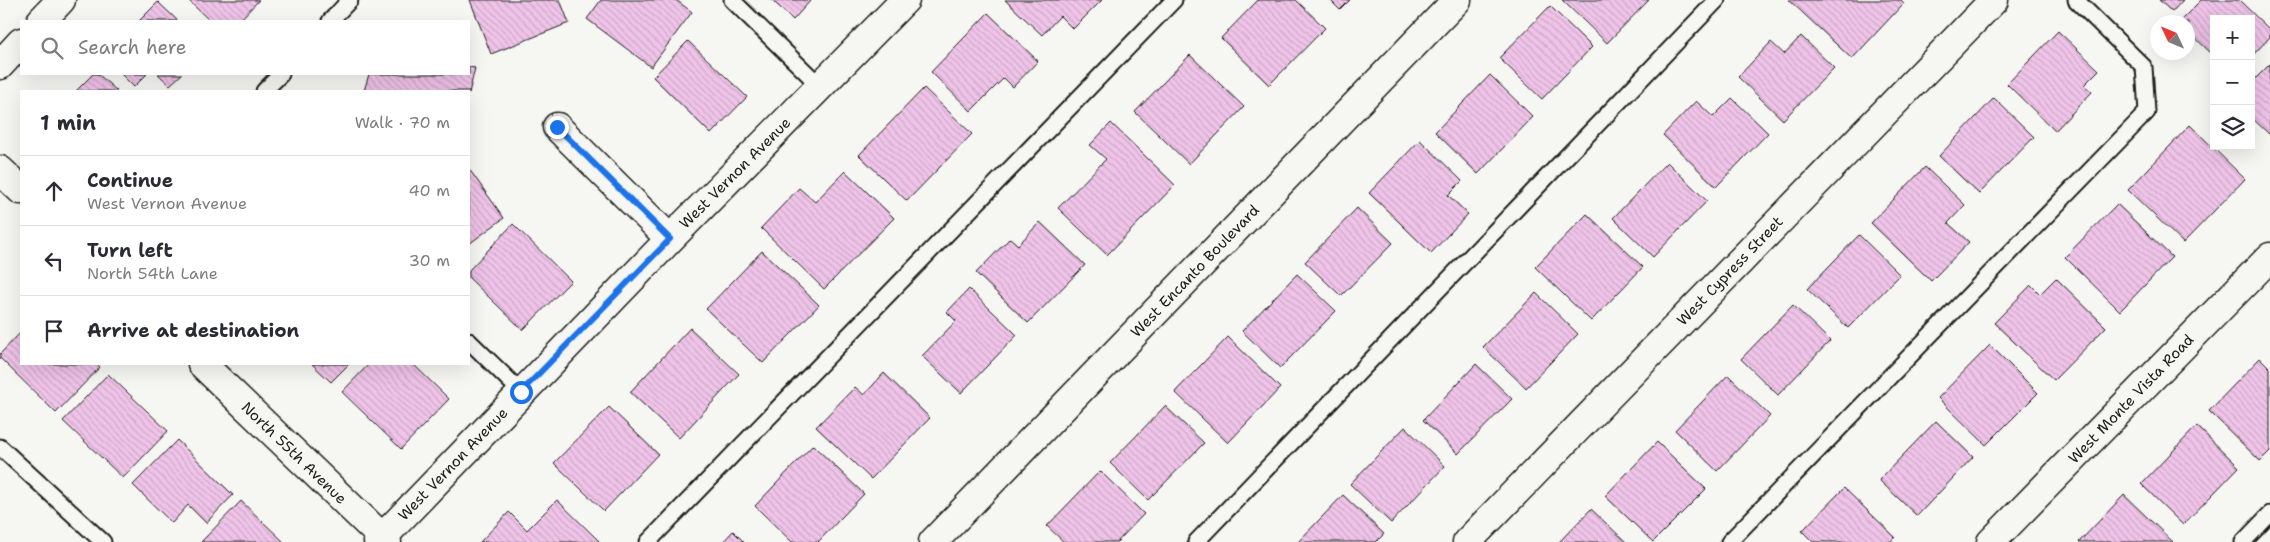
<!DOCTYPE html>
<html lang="en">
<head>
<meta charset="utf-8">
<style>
	body { margin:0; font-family:"Shantell Sans",sans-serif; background:#f2f2f3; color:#2b2b33 }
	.controls { position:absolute; right:15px; top:15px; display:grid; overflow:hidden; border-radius:0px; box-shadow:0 5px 20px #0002 }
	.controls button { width:45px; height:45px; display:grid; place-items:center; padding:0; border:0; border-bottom:1px solid #e1e1e2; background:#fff; color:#2b2b33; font:25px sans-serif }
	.compass { position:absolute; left:2150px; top:15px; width:45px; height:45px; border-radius:50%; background:#fff; box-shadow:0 5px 20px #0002; rotate:314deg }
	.stop { position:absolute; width:15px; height:15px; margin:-11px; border:4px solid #1a73e8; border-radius:50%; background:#fff }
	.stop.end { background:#1a73e8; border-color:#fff; box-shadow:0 1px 5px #0008 }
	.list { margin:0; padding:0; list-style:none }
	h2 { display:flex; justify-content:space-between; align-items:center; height:65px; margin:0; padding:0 20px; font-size:21px }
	h2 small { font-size:16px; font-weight:400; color:#7c7c81 }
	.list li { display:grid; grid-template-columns:32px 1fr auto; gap:15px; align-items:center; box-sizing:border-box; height:70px; padding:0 20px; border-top:1px solid #e1e1e2 }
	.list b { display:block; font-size:19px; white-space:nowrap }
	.list p { margin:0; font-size:16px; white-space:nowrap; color:#7c7c81 }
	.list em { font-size:16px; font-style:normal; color:#7c7c81 }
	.icon { flex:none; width:28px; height:28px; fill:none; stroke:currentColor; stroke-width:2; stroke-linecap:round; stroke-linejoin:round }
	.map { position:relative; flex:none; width:2270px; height:542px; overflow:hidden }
	.search { position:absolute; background:#fff; box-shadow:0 5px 20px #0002; left:20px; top:20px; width:450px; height:55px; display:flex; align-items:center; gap:12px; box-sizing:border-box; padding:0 18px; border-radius:0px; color:#7c7c81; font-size:19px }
	.panel { position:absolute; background:#fff; box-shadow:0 5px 20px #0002; left:20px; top:90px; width:450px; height:275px; border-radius:0px }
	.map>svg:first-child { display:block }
	.building { fill:url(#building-back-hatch); stroke:#1c1c1c }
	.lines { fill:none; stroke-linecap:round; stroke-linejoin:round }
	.service-casing { stroke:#1c1c1c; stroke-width:19 }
	.minor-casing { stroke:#1c1c1c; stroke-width:31 }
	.tertiary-casing { stroke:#1c1c1c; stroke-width:31 }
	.service { stroke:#f6f6f2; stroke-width:15 }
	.minor { stroke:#f6f6f2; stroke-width:28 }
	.tertiary { stroke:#f6f6f2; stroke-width:28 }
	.route { stroke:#1a73e8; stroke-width:6 }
	.labels { text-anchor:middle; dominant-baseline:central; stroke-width:5; stroke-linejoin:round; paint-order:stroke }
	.street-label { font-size:15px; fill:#1c1c1c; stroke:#f6f6f2 }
</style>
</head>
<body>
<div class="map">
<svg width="2270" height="542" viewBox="0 0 2270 542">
	<defs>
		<pattern id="building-back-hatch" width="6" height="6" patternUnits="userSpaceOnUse" patternTransform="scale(1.25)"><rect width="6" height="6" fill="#f0c4e9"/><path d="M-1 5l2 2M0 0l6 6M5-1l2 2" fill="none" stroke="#cda8c7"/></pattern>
	</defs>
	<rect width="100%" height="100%" fill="#f6f6f2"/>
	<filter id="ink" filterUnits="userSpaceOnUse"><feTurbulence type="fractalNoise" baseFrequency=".02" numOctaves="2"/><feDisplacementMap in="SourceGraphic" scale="10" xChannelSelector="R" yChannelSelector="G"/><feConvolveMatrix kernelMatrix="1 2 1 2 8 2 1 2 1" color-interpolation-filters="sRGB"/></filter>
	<g filter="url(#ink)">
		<!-- building -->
		<path class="building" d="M188,0h71l-20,21h-29z
			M470,0h90l9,23 -78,31z
			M601,0h75l16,12 -41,55 -64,-48z
			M772,0h39l-18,20z
			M1005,0h97l-29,29 -13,-13 -18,19z
			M1258,0h38l29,28 -56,57 -48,-47z
			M1330,0h20l-10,10z
			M1562,0h87l-42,43z
			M1789,0h112l3,3 -52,56z
			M2159,0h24l-11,12z
			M2201,0h38l31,30v7l-19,20v-38h-37v37l-26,-25v-9h-9z
			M158,2l20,19h-39z
			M1550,6l42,41 -50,52 -43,-41z
			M988,13l50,48 -25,26 -9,-9 -33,33 -40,-39z
			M2058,31l41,39 -15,15 8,7 -37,39 -48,-47z
			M1801,36l33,32 -51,52 -45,-43 33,-35 13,12z
			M688,41l59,56 -36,37 -58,-57z
			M1190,55l54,52 -55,57 -54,-52z
			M2270,64v71l-19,-18v-34z
			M469,67l6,1 -6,25v-2h-105l5,-17h100z
			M93,74h5l19,17h-41z
			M121,74h26l-13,13z
			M158,74h24l-12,11z
			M1490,75l43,42 -55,57 -43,-42z
			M924,88l48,46 -65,67 -48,-46z
			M1732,98l36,35 -52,54 -53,-52 33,-34 17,16z
			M1994,98l40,39 -55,57 -40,-38z
			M1111,123l64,62 -68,70 -49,-47 48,-49 -16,-14z
			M2190,125l55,54 -62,64 -55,-53z
			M1420,140l42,41 -14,14 20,19 -37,39 -62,-60z
			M1667,162l40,39 -54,56 -40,-39z
			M1925,167l40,38 -17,18 21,19 -38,39 -60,-58z
			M469,169l35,49 -35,26z
			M845,171l49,47 -70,71 -63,-61 38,-40 16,14z
			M2117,204l55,53 -52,54 -55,-54z
			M1357,208l36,35 -52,53 -36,-34z
			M1587,214l56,53 -52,54 -56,-54z
			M1040,222l45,43 -57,58 -52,-50 34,-35 8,7z
			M513,224l58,57 -48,49 -54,-52v-8z
			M1859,235l41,40 -52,53 -41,-39z
			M762,251l57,54 -56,58 -57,-54z
			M1297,274l39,37 -56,57 -38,-37z
			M2056,278l50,49 -52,53 -60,-57 37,-38 9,9z
			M969,289l48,46 -56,58 -39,-37 34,-35 -9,-9z
			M1536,293l42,41 -52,54 -43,-41z
			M1793,305l37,36 -52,54 -37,-36z
			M690,328l49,46 -60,64 -49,-46z
			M21,332v32h76l3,3 -44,46 -56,-55v-4z
			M1228,337l52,51 -52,55 -53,-51z
			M1990,345l48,48 -52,52 -48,-47z
			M2260,358l10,10v83l-10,10 -51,-50z
			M312,364h37l-18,18z
			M369,364h44l36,35 -48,50 -59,-57z
			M1476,364l36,35 -54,55 -35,-34z
			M884,373l46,45 -59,61 -55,-52 39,-40 9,8z
			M108,374l60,57 -45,47 -60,-57z
			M1728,375l42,41 -53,55 -42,-41z
			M1165,406l39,37 -56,57 -38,-37z
			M609,407l49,47 -54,57 -50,-48z
			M1936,421l37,36 -56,59 -38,-36z
			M2197,426l42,41 -56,58 -42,-41z
			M1405,427l40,39 -54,57 -41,-39z
			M177,440l56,55 -27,28 -18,-18 -16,18 -39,-38z
			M1657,442l49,47 -53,53 -48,-46z
			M813,445l51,49 -46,48h-26l-37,-36z
			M1100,471l44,43 -27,28h-53l-17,-16z
			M1844,488l51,49 -5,5h-77l-11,-11z
			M1343,495l41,39 -8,8h-78z
			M2124,495l49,47h-94z
			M557,500l43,42h-120l29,-30 18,18z
			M241,501l43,41h-83z
			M1591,509l35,33h-67z
			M733,531l11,11h-21z"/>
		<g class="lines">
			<defs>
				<path id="service" d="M732,0l88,86
					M330,21l20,-21
					M264,91l17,-17
					M469,341l52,51
					M0,447l103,95
					M648,542l526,-542
					M1196,542l521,-542
					M1729,542l418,-430 -3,-45 -68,-67
					M2243,542l27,-28"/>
				<path id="minor" d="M41,21l20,-21
					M0,65l21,-23
					M557,127l113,112
					M378,542l292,-303 235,-239
					M1467,542l527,-542
					M1991,542l279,-285"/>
				<path id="tertiary" d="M0,170l21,20
					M202,364l185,178
					M933,542l524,-542"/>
			</defs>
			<!-- service casing -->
			<use href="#service" class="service-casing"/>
			<!-- minor casing -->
			<use href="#minor" class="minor-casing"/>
			<!-- tertiary casing -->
			<use href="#tertiary" class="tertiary-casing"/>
			<!-- service -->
			<use href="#service" class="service"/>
			<!-- minor -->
			<use href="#minor" class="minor"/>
			<!-- tertiary -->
			<use href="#tertiary" class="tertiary"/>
		</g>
	</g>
	<g class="lines" filter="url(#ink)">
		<!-- route -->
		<path class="route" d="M521,392l149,-153 -113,-112"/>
	</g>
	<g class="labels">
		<!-- street labels -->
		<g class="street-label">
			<text transform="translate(735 173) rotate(-45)">West Vernon Avenue</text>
			<text transform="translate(1195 271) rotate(-46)">West Encanto Boulevard</text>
			<text transform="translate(1730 271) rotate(-46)">West Cypress Street</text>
			<text transform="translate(2131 399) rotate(-46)">West Monte Vista Road</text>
			<text transform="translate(294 453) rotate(44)">North 55th Avenue</text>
			<text transform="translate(453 464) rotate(-46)">West Vernon Avenue</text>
		</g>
	</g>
</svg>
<div class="controls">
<button>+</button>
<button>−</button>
<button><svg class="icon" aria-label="layers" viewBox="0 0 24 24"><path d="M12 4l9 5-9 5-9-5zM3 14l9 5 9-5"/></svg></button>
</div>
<svg class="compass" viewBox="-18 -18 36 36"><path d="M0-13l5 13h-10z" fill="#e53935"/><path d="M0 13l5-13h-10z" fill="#7c7c81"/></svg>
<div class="stop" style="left:521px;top:392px"></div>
<div class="stop end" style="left:557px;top:127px"></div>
<div class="search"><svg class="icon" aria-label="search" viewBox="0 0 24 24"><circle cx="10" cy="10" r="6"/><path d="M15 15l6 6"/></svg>Search here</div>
<section class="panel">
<h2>1 min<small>Walk · 70 m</small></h2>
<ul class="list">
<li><svg class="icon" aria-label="ahead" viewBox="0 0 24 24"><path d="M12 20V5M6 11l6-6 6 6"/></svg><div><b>Continue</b><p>West Vernon Avenue</p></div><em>40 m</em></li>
<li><svg class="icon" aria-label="left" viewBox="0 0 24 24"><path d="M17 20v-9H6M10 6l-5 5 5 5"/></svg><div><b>Turn left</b><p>North 54th Lane</p></div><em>30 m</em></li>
<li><svg class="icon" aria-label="arrive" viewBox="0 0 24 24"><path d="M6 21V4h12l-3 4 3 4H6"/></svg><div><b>Arrive at destination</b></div></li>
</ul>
</section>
</div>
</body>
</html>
